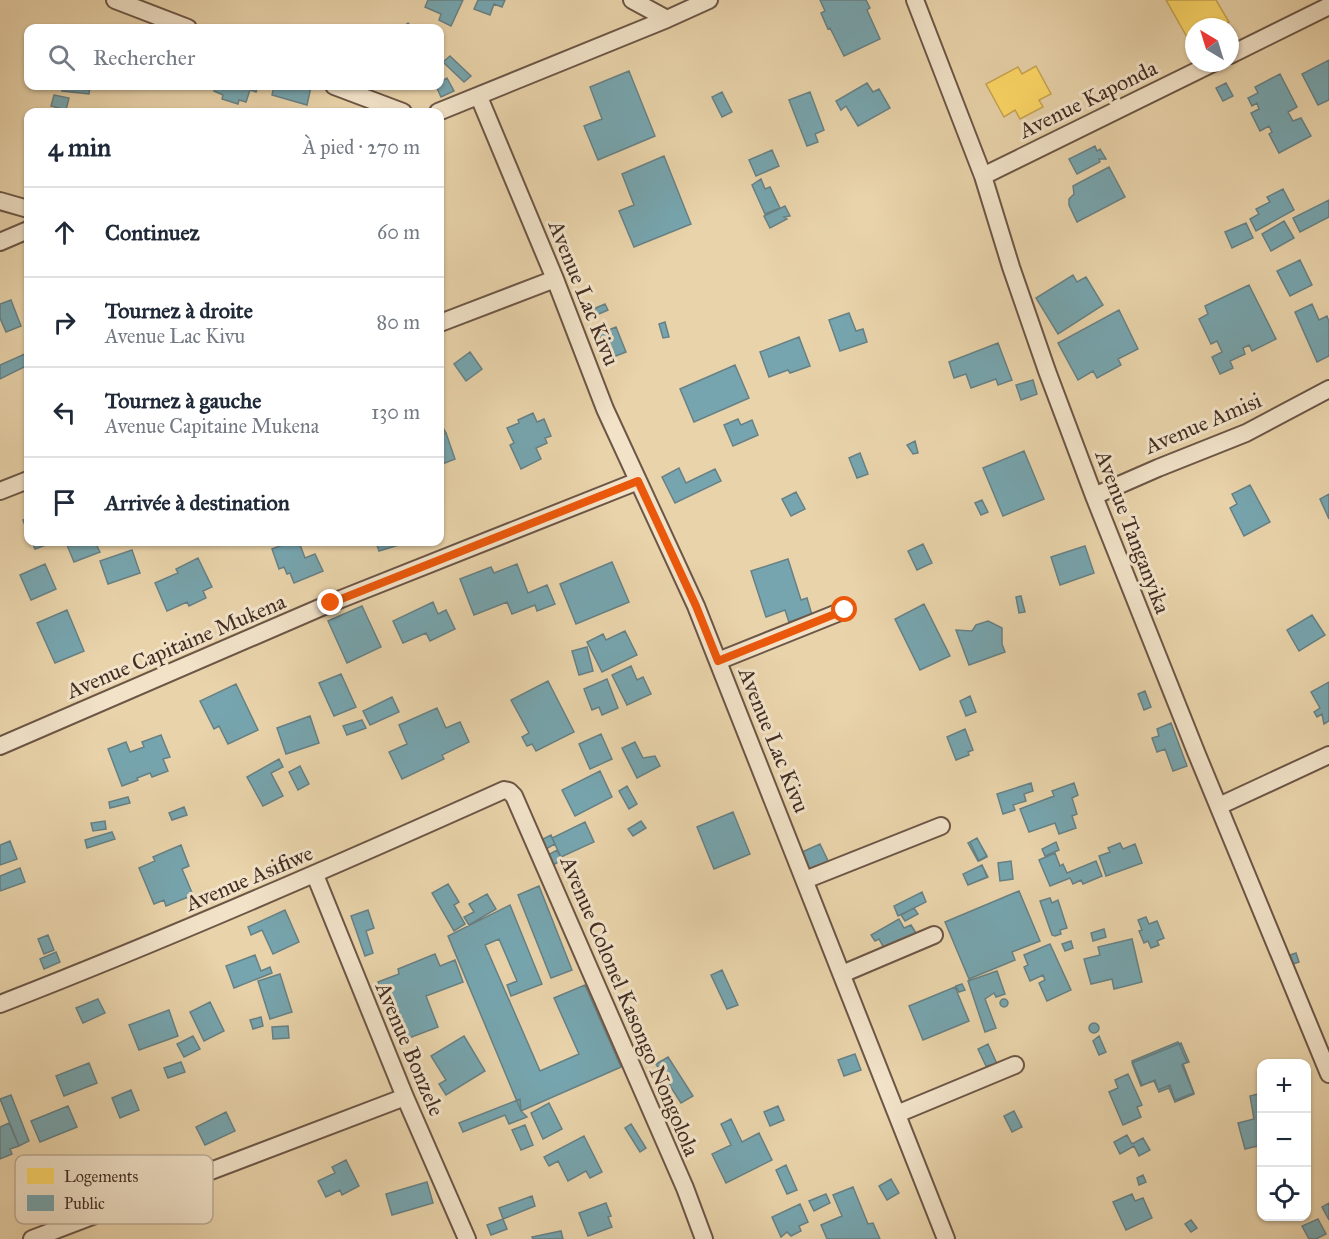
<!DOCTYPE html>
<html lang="fr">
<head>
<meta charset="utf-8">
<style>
	body { margin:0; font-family:"IM FELL Great Primer",serif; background:#f2f2f3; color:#1f2937 }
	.controls { position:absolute; right:18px; bottom:18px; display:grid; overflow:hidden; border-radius:12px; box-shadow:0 2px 4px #0004 }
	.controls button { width:54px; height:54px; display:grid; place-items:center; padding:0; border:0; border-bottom:2px solid #e0e1e3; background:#fff; color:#1f2937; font:30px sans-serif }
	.compass { position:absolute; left:1185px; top:18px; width:54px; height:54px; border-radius:50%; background:#fff; box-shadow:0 2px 4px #0004; rotate:322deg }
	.stop { position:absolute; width:18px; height:18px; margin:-14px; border:4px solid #ea580c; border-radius:50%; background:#fff }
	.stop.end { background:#ea580c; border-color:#fff; box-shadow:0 2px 6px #0008 }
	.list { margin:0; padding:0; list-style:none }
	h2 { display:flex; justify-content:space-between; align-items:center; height:78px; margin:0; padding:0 24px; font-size:26px }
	h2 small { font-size:20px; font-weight:400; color:#747a83 }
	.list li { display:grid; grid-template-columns:39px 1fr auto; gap:18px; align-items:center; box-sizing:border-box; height:90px; padding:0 24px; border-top:2px solid #e0e1e3 }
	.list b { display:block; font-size:22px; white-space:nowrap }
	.list p { margin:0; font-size:20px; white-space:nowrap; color:#747a83 }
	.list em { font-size:20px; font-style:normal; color:#747a83 }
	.icon { flex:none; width:33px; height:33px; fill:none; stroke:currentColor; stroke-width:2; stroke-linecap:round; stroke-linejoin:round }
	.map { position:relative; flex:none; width:1329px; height:1239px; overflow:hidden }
	.search { position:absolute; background:#fff; box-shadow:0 2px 4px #0004; left:24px; top:24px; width:420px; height:66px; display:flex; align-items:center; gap:15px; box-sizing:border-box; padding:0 21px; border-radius:12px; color:#747a83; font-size:22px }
	.panel { position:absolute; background:#fff; box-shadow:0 2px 4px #0004; left:24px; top:108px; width:420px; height:438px; border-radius:12px }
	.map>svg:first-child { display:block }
	.homes { fill:#ffd966; stroke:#c7a552; stroke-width:1.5 }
	.public { fill:#76a5af; stroke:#678185; stroke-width:1.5 }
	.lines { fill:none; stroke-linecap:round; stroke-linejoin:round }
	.street-casing { stroke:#6c5646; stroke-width:20 }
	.street { stroke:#f1e2c8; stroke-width:16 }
	.route { stroke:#ea580c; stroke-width:8 }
	.labels { text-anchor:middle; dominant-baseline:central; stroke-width:6; stroke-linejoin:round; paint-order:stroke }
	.street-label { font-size:22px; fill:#432d24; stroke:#f1e2c8 }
	.key { fill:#f1e2c8; stroke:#bdac97; stroke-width:1.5 }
	.key-label { font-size:16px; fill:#432d24 }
</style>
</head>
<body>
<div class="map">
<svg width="1329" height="1239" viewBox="0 0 1329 1239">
	<rect width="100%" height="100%" fill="#e9d3aa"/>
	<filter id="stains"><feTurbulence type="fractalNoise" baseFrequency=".00333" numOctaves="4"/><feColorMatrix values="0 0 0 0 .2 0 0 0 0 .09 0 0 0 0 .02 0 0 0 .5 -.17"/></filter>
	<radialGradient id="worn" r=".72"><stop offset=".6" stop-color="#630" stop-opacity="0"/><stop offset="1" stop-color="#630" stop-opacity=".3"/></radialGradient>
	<!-- homes -->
	<path class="homes" d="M1166,0h50l13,22 -9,5h-13v-1l-13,1v6l-7,4z
		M1036,66l15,28 -12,6 4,7 -23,12 -5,-9 -11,7 -18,-33 32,-17 4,7z"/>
	<!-- public -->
	<path class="public" d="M428,0h35l-12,26 -12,-6 2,-6 -16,-7z
		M478,0h27l-3,7 -8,-3 -4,11 -16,-6z
		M820,0h46l4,8 -3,2 13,29 -36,17 -14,-28 -2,1 -7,-16 4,-2z
		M408,23l5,5h-11z
		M450,56l21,20 -7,6 -21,-20z
		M1329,60v40l-11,5 -16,-31z
		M629,71l26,65 -57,24 -14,-34 18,-7 -12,-32z
		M1280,74l17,33 -9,5 5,9 8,-3 10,18 -32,17 -10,-19 3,-2 -3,-6 -9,5 -9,-18 8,-4 -2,-6 -5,3 -4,-8 10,-5 -3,-6z
		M447,78l7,13 -13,6 -5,-11h4v-4z
		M867,83l6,9 6,-3 11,19 -32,18 -12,-20 -5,4 -5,-9z
		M1226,83l7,13 -10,5 -7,-13z
		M62,86h28l-1,8 -27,-3z
		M216,86h42l-2,6 -6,-2 -4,12 -7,-2 -1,4 -16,-5 1,-4 -9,-4z
		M274,86h30l7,1 -4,18 -35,-10z
		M722,92l10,20 -10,5 -10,-20z
		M810,92l14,38 -9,4 3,8 -11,4 -18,-46z
		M54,95l15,3 -3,12 -15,-4z
		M1095,146l2,5 3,-2 6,10h-7l1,3 -23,12 -8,-15z
		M772,150l7,16 -23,10 -7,-16z
		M664,156l27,68 -57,23 -15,-36 15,-6 -12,-31z
		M1109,167l16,30 -48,25 -8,-17v-6l5,-5 -1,-8z
		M761,179l4,10 5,-2 10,21 -15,6 -13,-29z
		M1283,189l11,21 -38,21 -6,-12 9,-5 -3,-5 14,-7 -3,-5z
		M1329,200v17l-29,15 -7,-14z
		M785,206l5,10 -6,1 3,2 -17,9 -6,-12z
		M1284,221l10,17 -23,13 -9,-17z
		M1246,223l7,15 -21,10 -7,-16z
		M1300,260l12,25 -22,11 -13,-25z
		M1073,275l4,7 9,-5 17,28 -45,29 -22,-36z
		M1249,285l27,54 -24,12 -3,-6 -6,3 2,6 -15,7 3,7 -13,6 -8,-17 10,-5 -5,-11 -6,3 -12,-25 9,-5 -3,-8z
		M11,300l10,26 -15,6 -6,-14v-14z
		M605,304l3,6 -14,6 -3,-6z
		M1312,304l7,16 8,-4 2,6v34l-12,6 -22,-50z
		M1119,310l19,39 -20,10 3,6 -24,13 -4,-7 -15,9 -20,-37z
		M849,313l7,18 7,-2 4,13 -27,9 -11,-31z
		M665,322l4,15 -6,1 -4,-14z
		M616,327l10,25 -18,7 -9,-25z
		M799,337l11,29 -20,7 -2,-3 -19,7 -9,-25z
		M998,343l14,37 -14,5 -2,-6 -25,9 -5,-14 -12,4 -5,-16z
		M470,352l12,17 -16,12 -12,-17z
		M27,353l1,3v9l-28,14v-14z
		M735,365l14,33 -55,24 -14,-33z
		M1033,380l4,14 -16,6 -5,-15z
		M533,413l4,9 7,-3 7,17 -6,2 2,5 -11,5 5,11 -20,10 -11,-24 4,-2 -7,-15 12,-5 -1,-3z
		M738,419l3,6 11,-5 6,15 -25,11 -9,-21z
		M440,422l6,11 -6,2z
		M446,433l9,26 -15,6v-30z
		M915,441l3,12 -5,1 -6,-9z
		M1024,451l20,48 -41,17 -20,-48z
		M860,453l8,21 -11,4 -8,-20z
		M679,468l7,15 29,-14 6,12 -46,22 -13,-26z
		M1250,485l20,37 -26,14 -14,-28 7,-4 -5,-10z
		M796,492l9,17 -14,7 -9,-17z
		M1329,494v25l-9,-20z
		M982,500l6,12 -7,3 -6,-12z
		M28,518v16l-5,-14z
		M32,542h22l-19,7z
		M76,542h19l5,10 -26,10 -7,-17z
		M290,542h9l6,16 10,-4 8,17 -29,12 -4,-10 -3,1 -3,-7 -5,2 -7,-20z
		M376,542h25l1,2 -23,7z
		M923,544l9,19 -15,7 -9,-19z
		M1085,546l9,27 -34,12 -9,-28z
		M132,550l8,23 -32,11 -8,-23z
		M198,558l14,29 -9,4 3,7 -17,8 -2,-4 -20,9 -12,-28 23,-10 -2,-4z
		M788,559l13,41 6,-2 5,17 -23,7 -4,-12 -19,7 -15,-46z
		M612,562l17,40 -53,22 -16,-40z
		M45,564l11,25 -25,11 -11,-25z
		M517,564l11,29 19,-8 8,19 -18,7 -2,-6 -23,9 -5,-12 -33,13 -14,-36 31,-12 3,6z
		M1021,596l4,16 -6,1 -3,-16z
		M433,602l5,12 8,-4 9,19 -25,12 -4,-8 -23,10 -10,-22z
		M924,604l26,52 -30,14 -25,-51z
		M362,606l19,41 -34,16 -19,-42z
		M67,610l17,41 -29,12 -18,-40z
		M1312,615l13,20 -26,16 -12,-21z
		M988,621l14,7v16l3,8 -36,13 -13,-35 16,1 4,-6z
		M625,631l12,24 -35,17 -15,-30 16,-8 3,6z
		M587,647l6,24 -14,4 -7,-24z
		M631,666l6,14 6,-3 8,17 -24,11 -15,-30z
		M341,674l15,33 -22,9 -15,-33z
		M607,679l11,29 -16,7 -3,-8 -7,3 -8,-21z
		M548,681l26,51 -38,19 -4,-7 -5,2 -5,-9 7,-4 -18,-33z
		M1329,682v39l-5,3 -2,-10 -5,3 -3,-5 6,-4 -9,-16z
		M236,684l22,46 -30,14 -9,-18 -5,3 -14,-28z
		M1145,691l6,16 -7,3 -6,-16z
		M970,696l6,16 -10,4 -6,-15z
		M392,697l7,15 -29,13 -7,-14z
		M437,708l9,20 14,-6 9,20 -27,13 2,4 -42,20 -13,-27 18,-8 -8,-19z
		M310,716l9,27 -33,11 -9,-26z
		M362,720l4,8 -19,7 -4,-9z
		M1171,723l16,43 -14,5 -8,-22 -8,3 -5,-14 7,-2 -2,-7z
		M965,729l8,21 -5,2 1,3 -13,5 -9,-23z
		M601,734l11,25 -22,10 -11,-25z
		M161,735l9,22 -7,2 5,12 -16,6 -2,-4 -13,5 1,2 -16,6 -14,-37 18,-7 4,10 14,-5 -2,-5z
		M635,742l8,16 12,-2 5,10 -23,12 -15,-30z
		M279,759l4,8 -12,6 12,23 -20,10 -16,-29z
		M300,766l9,18 -11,6 -9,-18z
		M600,771l12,26 -37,19 -13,-26z
		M1031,783l2,8 -9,3 2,7 -13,4 2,5 -12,4 -6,-20z
		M1074,783l4,12 -6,3 5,16 -5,2 4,12 -17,6 -4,-11 -26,9 -9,-23 34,-13 -2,-5z
		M627,786l10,18 -8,5 -10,-18z
		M128,797l2,6 -20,5 -1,-6z
		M184,807l3,8 -15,5 -3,-7z
		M733,812l17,42 -36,15 -17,-42z
		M105,821l1,8 -13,2 -2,-8z
		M641,821l5,7 -13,8 -5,-7z
		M585,822l9,20 -33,15 -9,-19z
		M112,832l3,7 -28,9 -2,-8z
		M551,835l4,9 -9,5 -5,-9z
		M977,838l10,18 -9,5 -10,-18z
		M977,838l10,19 -8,4 -9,-19z
		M10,841l7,18 -17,6v-20z
		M1056,842l3,8 -14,6 -3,-7z
		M1120,843l3,6 12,-5 7,19 -36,13 -7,-20 11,-4 -2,-4z
		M820,844l9,19 -20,10 -9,-20z
		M181,845l8,21 -7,3 11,26 -27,11 -2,-6 -10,4 -15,-36 16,-7 -2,-4z
		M557,850l5,10 -9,5 -5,-10z
		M1055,853l5,13 3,-2 4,9 29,-12 6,15 -19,8 -2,-4 -8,4 -3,-6 -20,8 -11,-26z
		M1011,861l2,18 -13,2 -2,-18z
		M982,865l6,12 -20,8 -5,-11z
		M982,865l5,12 -19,8 -5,-11z
		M20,868l5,14 -25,9v-15z
		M448,884l11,18 -5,3 11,19 -11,7 -22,-38z
		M539,886l33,84 -21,8 -33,-83z
		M1019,891l21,50 -28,11 3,8 -46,19 -24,-57z
		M922,892l4,10 -28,14 -4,-10z
		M487,894l9,15 -27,16 -5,-8 10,-5 -5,-8z
		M1050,898l2,5 6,-3 9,28 -7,2 1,4 -6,2 -3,-1 -12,-34z
		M510,905l32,79 -31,12 -4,-11 10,-4 -18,-42 -14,6 55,126 39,-17 -25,-56 31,-13 36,82 -100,44 -73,-175z
		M914,908l4,6 -13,7 -4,-6z
		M285,910l14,32 -26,12 -11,-24 -11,5 -3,-8z
		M368,910l6,18 -8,3 7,22 -8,3 -14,-40z
		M1146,917l3,7 8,-3 7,17 -7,3 2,4 -8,3 -3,-7 -4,2 -5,-12 3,-1 -4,-10z
		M899,919l5,9 7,-3 5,8 -31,17 -6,-11 -4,2 -4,-6z
		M1104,929l2,8 -13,4 -2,-8z
		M48,935l6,15 -10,4 -6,-15z
		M1132,939l10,43 -28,7 -2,-10 -21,5 -7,-25 16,-4 -2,-8z
		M1071,941l2,7 -8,3 -3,-7z
		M1050,944l21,46 -24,11 -8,-18 6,-3 -2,-5 -13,6 -6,-14 4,-2 -4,-10z
		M56,952l4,10 -16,7 -4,-10z
		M1296,953l3,9 -6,2 -3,-9z
		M435,954l5,12 15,-6 8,22 -37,14 12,31 -37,14 -23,-59 21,-8 -1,-5z
		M255,955l6,16 9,-4 2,6 -38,15 -8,-22z
		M722,970l16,35 -11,4 -16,-34z
		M997,971l8,23 -9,3 -2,-4 -9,6 11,29 -11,4 -17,-51z
		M280,974l12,38 -22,7 -12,-38z
		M962,984l3,6 -6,2 -3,-6z
		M955,987l14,34 -46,19 -14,-34z
		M98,999l7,14 -22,10 -7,-15z
		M1000 1003a4 4 0 1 1 8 0a4 4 0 1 1-8 0Z
		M210,1002l14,29 -20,10 -14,-29z
		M169,1010l9,26 -39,14 -10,-25z
		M261,1017l2,9 -10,3 -3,-9z
		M1089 1028a5 5 0 1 1 10 0a5 5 0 1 1-10 0Z
		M288,1026l1,12 -16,1 -1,-12z
		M193,1036l7,13 -16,8 -7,-13z
		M464,1036l21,35 -39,24 -7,-11 7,-4 -15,-24z
		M1099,1036l7,16 -7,3 -6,-14z
		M1178,1042l9,20 -5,3 12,29 -19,8 -6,-14 -10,4 -5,-11 -12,4 -10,-24z
		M1181,1043l8,19 -6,2 11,29 -19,7 -5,-15 -12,5 -3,-10 -14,6 -9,-23z
		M988,1044l9,20 -11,2 -8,-17z
		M855,1054l6,16 -17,6 -6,-16z
		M668,1057l25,39 -12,7 -25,-39z
		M181,1062l4,10 -17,6 -4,-10z
		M89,1063l8,20 -33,13 -8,-20z
		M1128,1074l14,31 -5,2 4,10 -18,8 -14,-33 9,-4 -3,-8z
		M131,1090l8,20 -19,8 -8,-20z
		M1262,1093v52l-17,4 -7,-26 16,-4 -4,-23z
		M11,1095l18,46 -10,5 -19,-47z
		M520,1099l1,12 6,6 -18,7 -4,-9 -42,17 -4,-9z
		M549,1103l13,26 -19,10 -12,-26z
		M68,1106l9,21 -37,15 -9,-21z
		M778,1106l6,14 -14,6 -6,-14z
		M1014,1111l8,16 -10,5 -8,-16z
		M226,1112l9,19 -30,14 -9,-18z
		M731,1119l11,23 17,-9 13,27 -46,23 -14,-29 19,-9 -10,-21z
		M9,1123l10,23 -9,3 2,5 -12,5v-32z
		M631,1124l15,24 -6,4 -15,-24z
		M525,1125l8,20 -12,5 -9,-20z
		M1127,1135l5,9 11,-6 7,12 -11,6 -5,-10 -14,8 -6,-12z
		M584,1136l18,36 -12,6 -4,-7 -18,10 -10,-20 -9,5 -5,-9z
		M346,1160l13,26 -17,9 -2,-5 -14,7 -8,-16 17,-8 -3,-6z
		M786,1165l11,25 -10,4 -11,-24z
		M1143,1175l3,7 -7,3 -2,-7z
		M891,1179l8,14 -12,7 -8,-14z
		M427,1182l6,21 -41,12 -6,-21z
		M853,1187l15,37 5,-1 7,16h-53l-6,-14 21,-9 -9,-21z
		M826,1194l4,9 -16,8 -5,-10z
		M1132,1194l3,7 8,-3 9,20 -26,12 -13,-28z
		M532,1196l3,10 -32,13 -4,-11z
		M606,1203l5,13 -3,1 4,10 -24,9 -9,-23z
		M1329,1203v17l-7,-13z
		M800,1204l8,18 -9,4 2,5 -10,5 -4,-4 -6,5 -9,-20z
		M503,1219l4,10 -16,6 -4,-10z
		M1318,1219l8,15 -10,5h-7l-7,-13z
		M1191,1220l6,8 -6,4 -6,-8z
		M561,1231l2,8h-30l-1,-2z"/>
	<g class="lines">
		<defs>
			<path id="street" d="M115,0l73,28
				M632,0l35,19
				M915,0l68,176 28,91 36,104 47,125 102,256 133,322
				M1230,55l99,-49
				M334,86l69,26
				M479,97l76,182 50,130 91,197 250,633
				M438,112l229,-93 42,-19
				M983,176l230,-113
				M0,201l28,8
				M0,242l28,-12
				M440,323l115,-44
				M0,491l28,-11
				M1094,496l64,-28 88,-35 83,-44
				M718,661l127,-51
				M0,746l331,-143 307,-122
				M1219,806l110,-51
				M315,875l90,222 62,142
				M805,880l136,-54
				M842,974l92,-39
				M0,1004c170,-66 337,-139 504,-214l5,1 5,5 171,392 19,51
				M897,1114l118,-49
				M32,1239l373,-142"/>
		</defs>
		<!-- street casing -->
		<use href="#street" class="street-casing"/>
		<!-- street -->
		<use href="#street" class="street"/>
	</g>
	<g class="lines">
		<!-- route -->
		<path class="route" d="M331,603l307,-122 58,125 22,55 127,-51"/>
	</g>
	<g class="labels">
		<!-- street labels -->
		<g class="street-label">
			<text transform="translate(1088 99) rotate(-26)">Avenue Kaponda</text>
			<text transform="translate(584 293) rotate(68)">Avenue Lac Kivu</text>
			<text transform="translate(1203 423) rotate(-23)">Avenue Amisi</text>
			<text transform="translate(1133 532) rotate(69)">Avenue Tanganyika</text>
			<text transform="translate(176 646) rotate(-23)">Avenue Capitaine Mukena</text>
			<text transform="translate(774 740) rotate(68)">Avenue Lac Kivu</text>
			<text transform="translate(249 878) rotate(-23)">Avenue Asifiwe</text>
			<text transform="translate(630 1006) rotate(67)">Avenue Colonel Kasongo Nongolola</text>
			<text transform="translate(410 1049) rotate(67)">Avenue Bonzele</text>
		</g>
	</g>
	<!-- legend -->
	<rect x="15" y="1155" width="198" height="69" rx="9" class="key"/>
	<rect x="27" y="1168" width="27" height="16" fill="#ffd966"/>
	<rect x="27" y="1195" width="27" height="16" fill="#76a5af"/>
	<g class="key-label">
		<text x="64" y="1182">Logements</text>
		<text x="64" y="1209">Public</text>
	</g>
	<rect width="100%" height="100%" filter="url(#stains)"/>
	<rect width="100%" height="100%" fill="url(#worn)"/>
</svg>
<div class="controls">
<button>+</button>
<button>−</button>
<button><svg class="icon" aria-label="locate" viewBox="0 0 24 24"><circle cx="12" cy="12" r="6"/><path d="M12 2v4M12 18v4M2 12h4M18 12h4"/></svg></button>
</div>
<svg class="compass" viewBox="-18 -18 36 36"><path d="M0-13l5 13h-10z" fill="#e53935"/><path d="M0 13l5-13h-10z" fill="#747a83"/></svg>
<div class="stop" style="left:845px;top:610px"></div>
<div class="stop end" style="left:331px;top:603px"></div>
<div class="search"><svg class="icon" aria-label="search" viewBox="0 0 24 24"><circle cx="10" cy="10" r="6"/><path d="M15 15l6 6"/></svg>Rechercher</div>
<section class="panel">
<h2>4 min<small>À pied · 270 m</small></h2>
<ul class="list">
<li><svg class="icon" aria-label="ahead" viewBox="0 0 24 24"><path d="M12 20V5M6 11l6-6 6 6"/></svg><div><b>Continuez</b></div><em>60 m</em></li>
<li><svg class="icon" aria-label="right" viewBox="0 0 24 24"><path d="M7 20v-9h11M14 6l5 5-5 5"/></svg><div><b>Tournez à droite</b><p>Avenue Lac Kivu</p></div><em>80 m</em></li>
<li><svg class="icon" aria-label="left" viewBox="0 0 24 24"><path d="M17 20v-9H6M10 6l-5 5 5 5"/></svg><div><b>Tournez à gauche</b><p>Avenue Capitaine Mukena</p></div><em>130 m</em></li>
<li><svg class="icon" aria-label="arrive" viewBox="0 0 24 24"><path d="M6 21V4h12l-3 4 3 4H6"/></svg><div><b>Arrivée à destination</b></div></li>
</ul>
</section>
</div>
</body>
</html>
